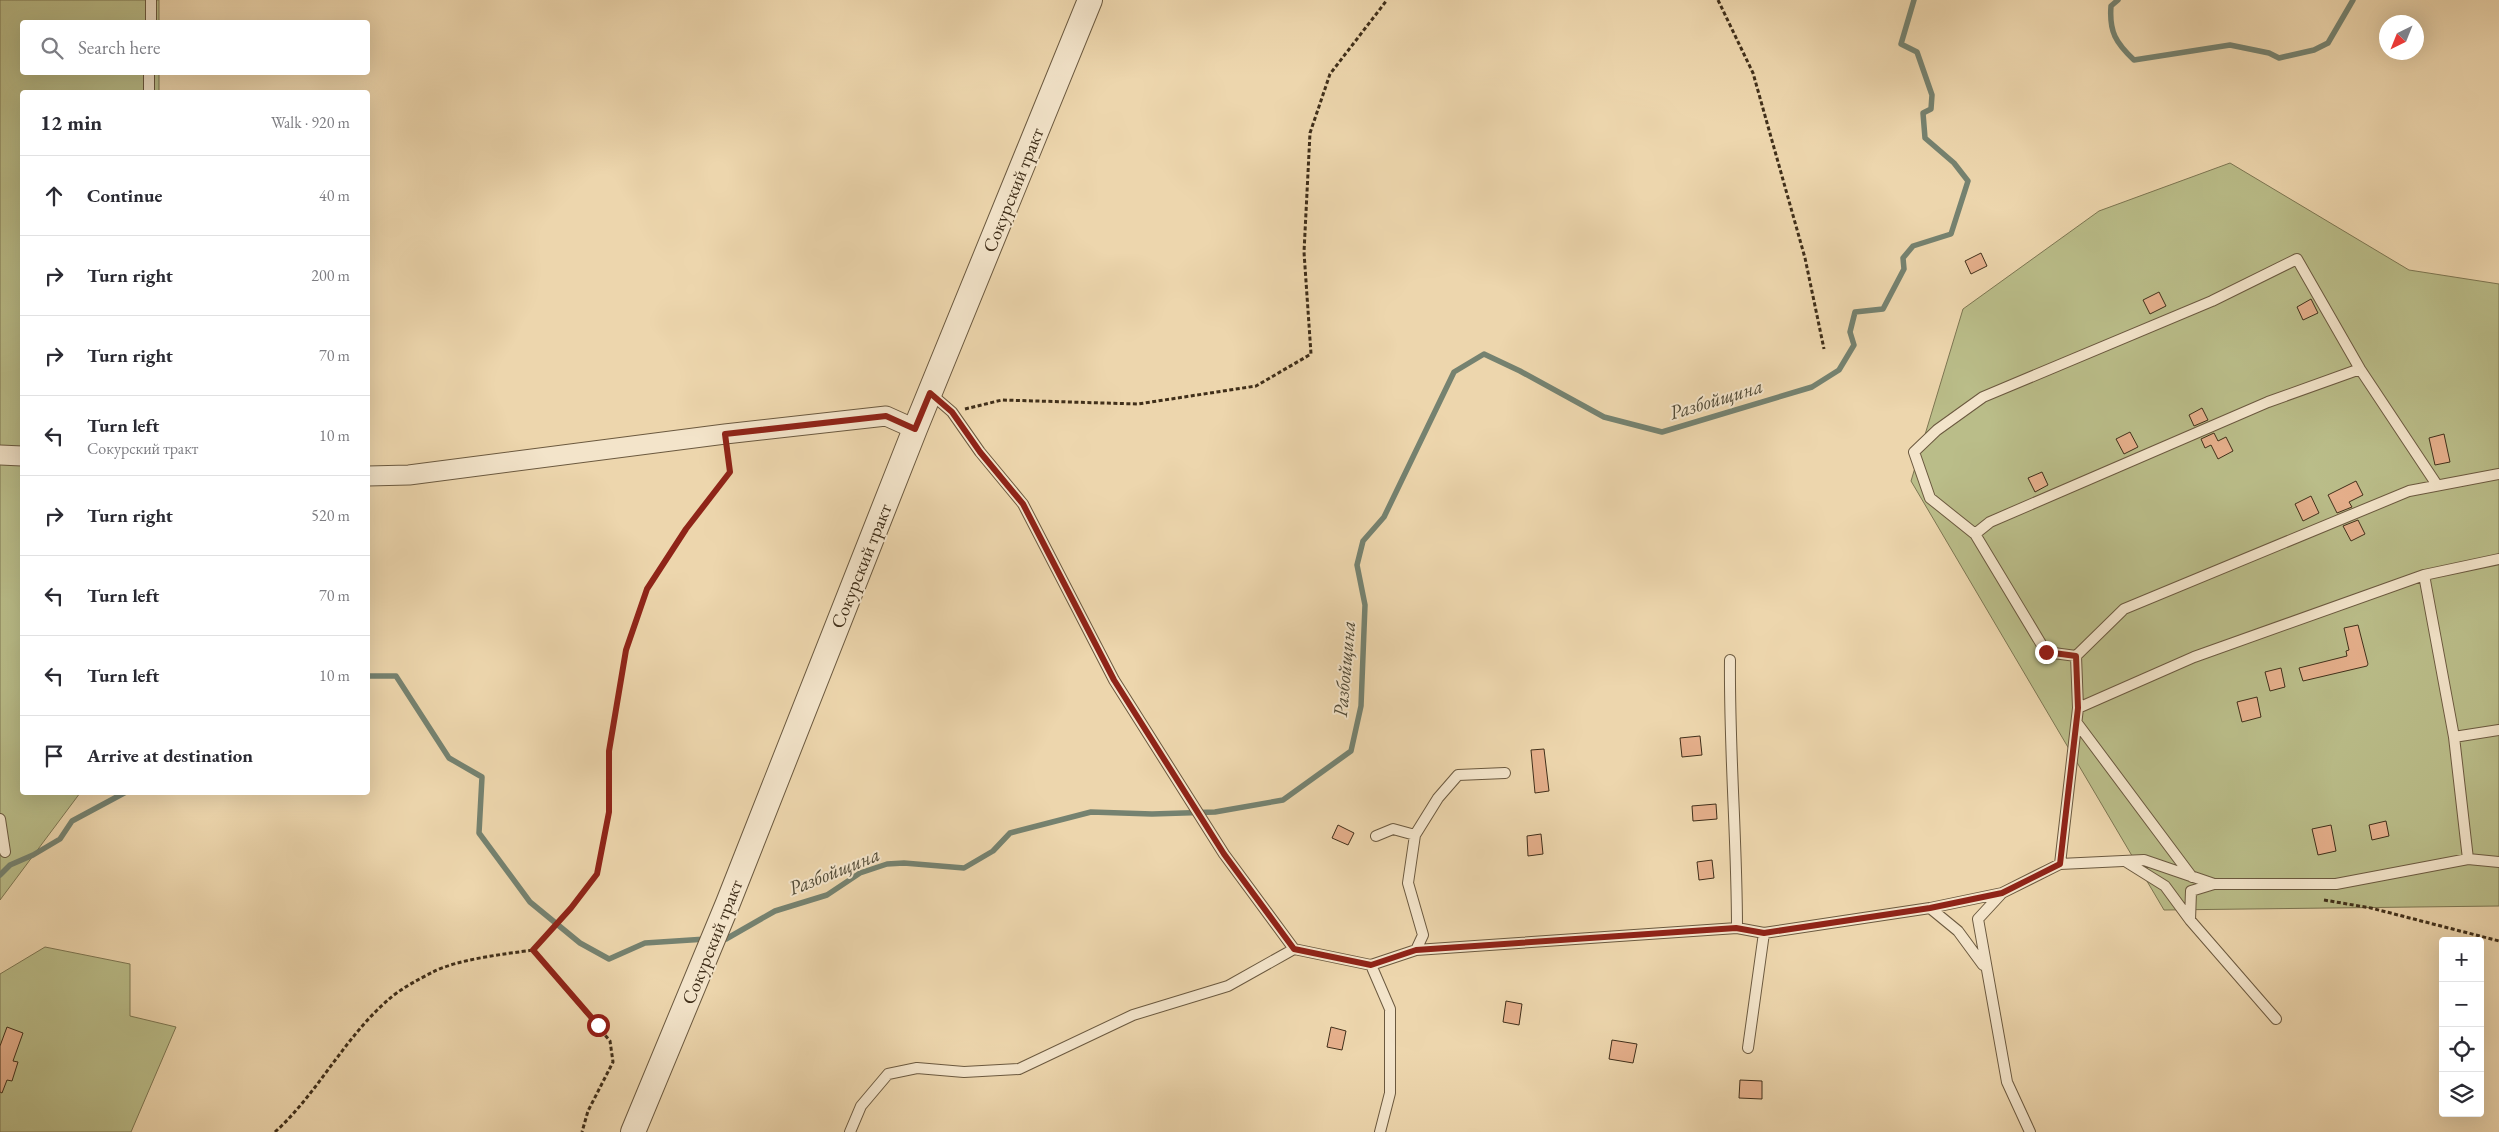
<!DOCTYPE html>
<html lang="en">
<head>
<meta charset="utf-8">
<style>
	body { margin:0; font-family:"EB Garamond",serif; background:#f2f2f3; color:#2b2b33 }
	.controls { position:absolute; right:15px; bottom:15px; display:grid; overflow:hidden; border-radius:5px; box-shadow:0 5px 20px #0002 }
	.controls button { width:45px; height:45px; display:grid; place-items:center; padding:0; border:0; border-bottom:1px solid #e1e1e2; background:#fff; color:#2b2b33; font:25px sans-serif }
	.compass { position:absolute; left:2379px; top:15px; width:45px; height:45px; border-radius:50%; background:#fff; box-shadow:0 5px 20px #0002; rotate:223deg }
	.stop { position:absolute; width:15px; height:15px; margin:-11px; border:4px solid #8f2418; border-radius:50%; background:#fff }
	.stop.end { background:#8f2418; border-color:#fff; box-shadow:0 1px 5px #0008 }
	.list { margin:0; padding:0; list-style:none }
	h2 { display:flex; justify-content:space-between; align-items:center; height:65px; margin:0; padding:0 20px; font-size:21px }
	h2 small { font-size:16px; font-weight:400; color:#7c7c81 }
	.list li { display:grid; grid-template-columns:32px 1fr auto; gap:15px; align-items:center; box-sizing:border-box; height:80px; padding:0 20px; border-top:1px solid #e1e1e2 }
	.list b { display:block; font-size:19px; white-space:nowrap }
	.list p { margin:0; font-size:16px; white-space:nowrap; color:#7c7c81 }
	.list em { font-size:16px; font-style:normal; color:#7c7c81 }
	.icon { flex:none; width:28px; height:28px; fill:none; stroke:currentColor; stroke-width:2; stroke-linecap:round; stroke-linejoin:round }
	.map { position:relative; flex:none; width:2499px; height:1132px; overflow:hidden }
	.search { position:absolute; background:#fff; box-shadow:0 5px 20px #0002; left:20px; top:20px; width:350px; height:55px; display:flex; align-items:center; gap:12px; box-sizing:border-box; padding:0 18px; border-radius:5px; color:#7c7c81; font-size:19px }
	.panel { position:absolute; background:#fff; box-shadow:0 5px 20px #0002; left:20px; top:90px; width:350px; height:705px; border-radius:5px }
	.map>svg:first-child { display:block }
	.green { fill:#babd89; stroke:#7d7652 }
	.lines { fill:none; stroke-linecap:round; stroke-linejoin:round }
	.stream { stroke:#758270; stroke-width:5.5 }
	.building { fill:#e5af8b; stroke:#402f1a }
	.service-casing { stroke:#6b593f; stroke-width:12 }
	.minor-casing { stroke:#6b593f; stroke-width:21 }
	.tertiary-casing { stroke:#6b593f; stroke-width:26 }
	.path { stroke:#402f1a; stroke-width:3; stroke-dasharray:4 2.5; stroke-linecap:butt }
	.service { stroke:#f3e4ca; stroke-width:10 }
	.minor { stroke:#f3e4ca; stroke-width:19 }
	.tertiary { stroke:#f3e4ca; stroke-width:24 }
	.route { stroke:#8f2418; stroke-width:6 }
	.labels { text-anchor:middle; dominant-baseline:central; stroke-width:4; stroke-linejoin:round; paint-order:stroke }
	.street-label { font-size:19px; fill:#402f1a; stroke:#f3e4ca }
	.water-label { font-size:20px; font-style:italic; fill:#524b37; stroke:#f3e4ca }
</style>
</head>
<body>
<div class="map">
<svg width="2499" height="1132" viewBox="0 0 2499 1132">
	<rect width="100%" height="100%" fill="#edd6ad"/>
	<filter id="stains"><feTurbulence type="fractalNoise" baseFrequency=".004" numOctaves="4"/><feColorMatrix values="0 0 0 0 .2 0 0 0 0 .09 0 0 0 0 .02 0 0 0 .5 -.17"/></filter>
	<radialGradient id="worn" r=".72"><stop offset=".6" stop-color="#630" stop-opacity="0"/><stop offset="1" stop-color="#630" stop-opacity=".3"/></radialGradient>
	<!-- green -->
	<path class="green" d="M0,0h159v22h-137v50l137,1v19h-137v700l58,1 -80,107z
		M2230,163l179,107 90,14v622l-335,4 -253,-429 52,-172 136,-98z
		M45,947l85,17v52l46,11 -45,105h-131v-158z"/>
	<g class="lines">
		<!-- stream -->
		<path class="stream" d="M2118,0l-7,6c-2,26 5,37 23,54l96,-15 39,8 10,5 35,-8 14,-7 25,-43
			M368,676h28l53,82 33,19 -3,56 51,69 50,41 29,16 36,-16 61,-4
			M0,875l10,-10 23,-10 27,-16 12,-18 54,-29
			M720,939h6l49,-28 52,-16 33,-22 27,-9 17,-1 60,5 29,-17 17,-18 81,-21 61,2 63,-2 68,-12 68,-49 10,-45 4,-101 -8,-40 6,-24 21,-24 70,-145 30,-18 36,17 84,46 58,15 150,-45 27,-17 15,-25 -4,-13 5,-20 28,-3 21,-40 -1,-11 10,-12 38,-12 17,-53 -14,-18 -29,-25 -2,-25 8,-4 1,-14 -15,-43 -16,-8 13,-44"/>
	</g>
	<!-- building -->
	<path class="building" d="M1981,253l6,13 -16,8 -6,-13z
		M2159,292l7,14 -16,8 -7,-14z
		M2311,299l7,14 -15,7 -6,-13z
		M2202,408l6,12 -14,6 -5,-11z
		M2130,432l8,15 -14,7 -8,-15z
		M2214,433l4,8 8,-4 7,14 -15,8 -7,-14 -6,3 -4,-9z
		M2444,434l6,28 -15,3 -6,-27z
		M2042,472l6,13 -13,7 -7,-14z
		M2356,481l7,14 -14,7 3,5 -15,6 -9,-18z
		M2311,496l8,17 -16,8 -8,-17z
		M2358,520l7,14 -14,7 -8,-15z
		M2358,625l10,39 -1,2 -64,15 -4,-13 48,-12 -1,-5 3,-1 -5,-22z
		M2281,668l4,19 -15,4 -5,-19z
		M2257,697l4,20 -19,5 -5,-20z
		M1700,736l2,19 -20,2 -2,-19z
		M1544,749l5,42 -14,2 -4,-43z
		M1716,804l1,15 -24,2 -1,-15z
		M2386,821l3,15 -17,4 -3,-15z
		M1338,825l16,8 -6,12 -16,-7z
		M2331,825l5,26 -18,4 -6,-26z
		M1541,834l2,20 -15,2 -1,-20z
		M1712,860l2,18 -15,2 -2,-18z
		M1506,1001l16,3 -3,21 -16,-3z
		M7,1027l16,6 -10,28 5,1 -6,19 -5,-1 -5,13 -2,-1v-46z
		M1331,1027l15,4 -4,19 -15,-3z
		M1612,1040l25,4 -4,19 -24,-4z
		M1740,1080l22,1v18l-23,-1z"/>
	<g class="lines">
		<defs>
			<path id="service" d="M151,22v-22
				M149,92v-20
				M930,393l22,19 28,40 43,52 91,176 110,174 70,95 77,16 45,-15 321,-22 27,5 166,-25 72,-15 58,-29 18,-156 -2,-52 48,-47 285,-118 90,-17
				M1975,534l15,-12 278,-120 92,-33
				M2424,575l30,162 14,122
				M2076,656l-30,-4 -71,-118 -45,-36 -16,-46 23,-22 46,-33 229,-96 85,-42 63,110 77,116
				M1730,660c-1,90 7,179 7,268
				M2078,708l116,-51 230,-82 75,-16
				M2077,723l115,154
				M2454,737l45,-7
				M0,819l5,33
				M1376,836l17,-7 22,6
				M2125,861l40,25 25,34 86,99
				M2060,864l84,-4 70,24h122l132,-25 31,3
				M2002,893l-24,26 29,163 23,50
				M1930,908l28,23 25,34
				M2190,920l1,-29 23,-7
				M1416,950l7,-15 -15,-52 7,-48 23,-37 20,-23 47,-2
				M1371,965l19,44v84l-10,39
				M1748,1048l16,-115
				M850,1132l11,-26 27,-32 29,-6 47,4 55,-3 114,-54 95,-29 66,-37"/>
			<path id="minor" d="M0,455l22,1
				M368,476l41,-1 316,-41 161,-18 29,13"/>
			<path id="tertiary" d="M633,1132l95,-229 187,-474 175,-429"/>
		</defs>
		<!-- service casing -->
		<use href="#service" class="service-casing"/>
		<!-- minor casing -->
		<use href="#minor" class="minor-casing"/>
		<!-- tertiary casing -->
		<use href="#tertiary" class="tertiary-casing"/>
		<!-- path -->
		<path class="path" d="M1718,0l35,73 52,185 19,91
			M965,409l37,-9 136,4 118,-18 55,-32 -7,-102 6,-119 20,-59 57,-74
			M2324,900l47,8 128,33
			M533,950l38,-42 26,-34 12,-62v-61l17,-101 21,-61 39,-60 44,-57 -2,-20
			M275,1132c43,-39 69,-94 113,-132 12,-11 31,-21 45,-28 25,-13 72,-18 100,-22l77,91 3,21 -25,49 -6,21"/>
		<!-- service -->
		<use href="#service" class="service"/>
		<!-- minor -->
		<use href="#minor" class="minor"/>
		<!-- tertiary -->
		<use href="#tertiary" class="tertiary"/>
	</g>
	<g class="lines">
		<!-- route -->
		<path class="route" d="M598,1025l-65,-75 38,-42 26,-34 12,-62v-61l17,-101 21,-61 39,-60 44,-57 -5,-38 161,-18 29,13 15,-36 22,19 28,40 43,52 91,176 110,174 70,95 77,16 45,-15 320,-22 28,5 166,-25 72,-15 58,-29 18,-156 -2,-52 -30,-4"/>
	</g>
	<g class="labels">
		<!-- street labels -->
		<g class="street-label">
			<text transform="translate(1013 190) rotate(-68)">Сокурский тракт</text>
			<text transform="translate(861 566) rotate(-68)">Сокурский тракт</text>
			<text transform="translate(712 942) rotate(-68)">Сокурский тракт</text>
		</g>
		<!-- water labels -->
		<g class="water-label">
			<text transform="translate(1716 399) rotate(-17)">Разбойщина</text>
			<text transform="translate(1344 669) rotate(-85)">Разбойщина</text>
			<text transform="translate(834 871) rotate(-22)">Разбойщина</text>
		</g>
	</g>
	<rect width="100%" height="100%" filter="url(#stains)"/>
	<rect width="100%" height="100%" fill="url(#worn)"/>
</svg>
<div class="controls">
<button>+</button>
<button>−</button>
<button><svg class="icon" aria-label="locate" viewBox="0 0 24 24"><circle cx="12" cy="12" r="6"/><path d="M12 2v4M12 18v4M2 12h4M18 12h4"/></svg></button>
<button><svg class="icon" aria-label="layers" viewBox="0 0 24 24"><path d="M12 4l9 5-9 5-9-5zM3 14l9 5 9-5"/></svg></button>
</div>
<svg class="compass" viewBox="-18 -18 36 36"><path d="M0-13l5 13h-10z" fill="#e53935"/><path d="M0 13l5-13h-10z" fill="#7c7c81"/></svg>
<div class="stop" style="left:598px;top:1025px"></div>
<div class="stop end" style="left:2046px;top:652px"></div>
<div class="search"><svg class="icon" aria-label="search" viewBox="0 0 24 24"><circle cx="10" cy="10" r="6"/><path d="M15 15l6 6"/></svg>Search here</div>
<section class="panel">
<h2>12 min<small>Walk · 920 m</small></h2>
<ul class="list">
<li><svg class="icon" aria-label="ahead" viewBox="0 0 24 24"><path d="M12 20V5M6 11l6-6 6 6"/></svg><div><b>Continue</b></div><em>40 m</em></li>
<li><svg class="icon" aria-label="right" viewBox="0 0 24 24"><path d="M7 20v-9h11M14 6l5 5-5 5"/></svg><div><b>Turn right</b></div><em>200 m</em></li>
<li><svg class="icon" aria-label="right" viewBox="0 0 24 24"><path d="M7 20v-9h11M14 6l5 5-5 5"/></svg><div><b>Turn right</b></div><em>70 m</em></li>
<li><svg class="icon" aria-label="left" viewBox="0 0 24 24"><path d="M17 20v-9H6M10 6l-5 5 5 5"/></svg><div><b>Turn left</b><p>Сокурский тракт</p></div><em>10 m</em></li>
<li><svg class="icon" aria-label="right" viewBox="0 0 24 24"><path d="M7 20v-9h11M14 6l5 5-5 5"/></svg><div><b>Turn right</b></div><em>520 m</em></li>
<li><svg class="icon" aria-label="left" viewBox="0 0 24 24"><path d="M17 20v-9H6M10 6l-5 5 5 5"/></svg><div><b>Turn left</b></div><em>70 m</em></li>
<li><svg class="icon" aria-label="left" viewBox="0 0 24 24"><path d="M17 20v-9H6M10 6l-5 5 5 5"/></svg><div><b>Turn left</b></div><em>10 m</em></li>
<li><svg class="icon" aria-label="arrive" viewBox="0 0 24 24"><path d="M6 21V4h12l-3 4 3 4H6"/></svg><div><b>Arrive at destination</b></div></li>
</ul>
</section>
</div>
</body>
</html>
